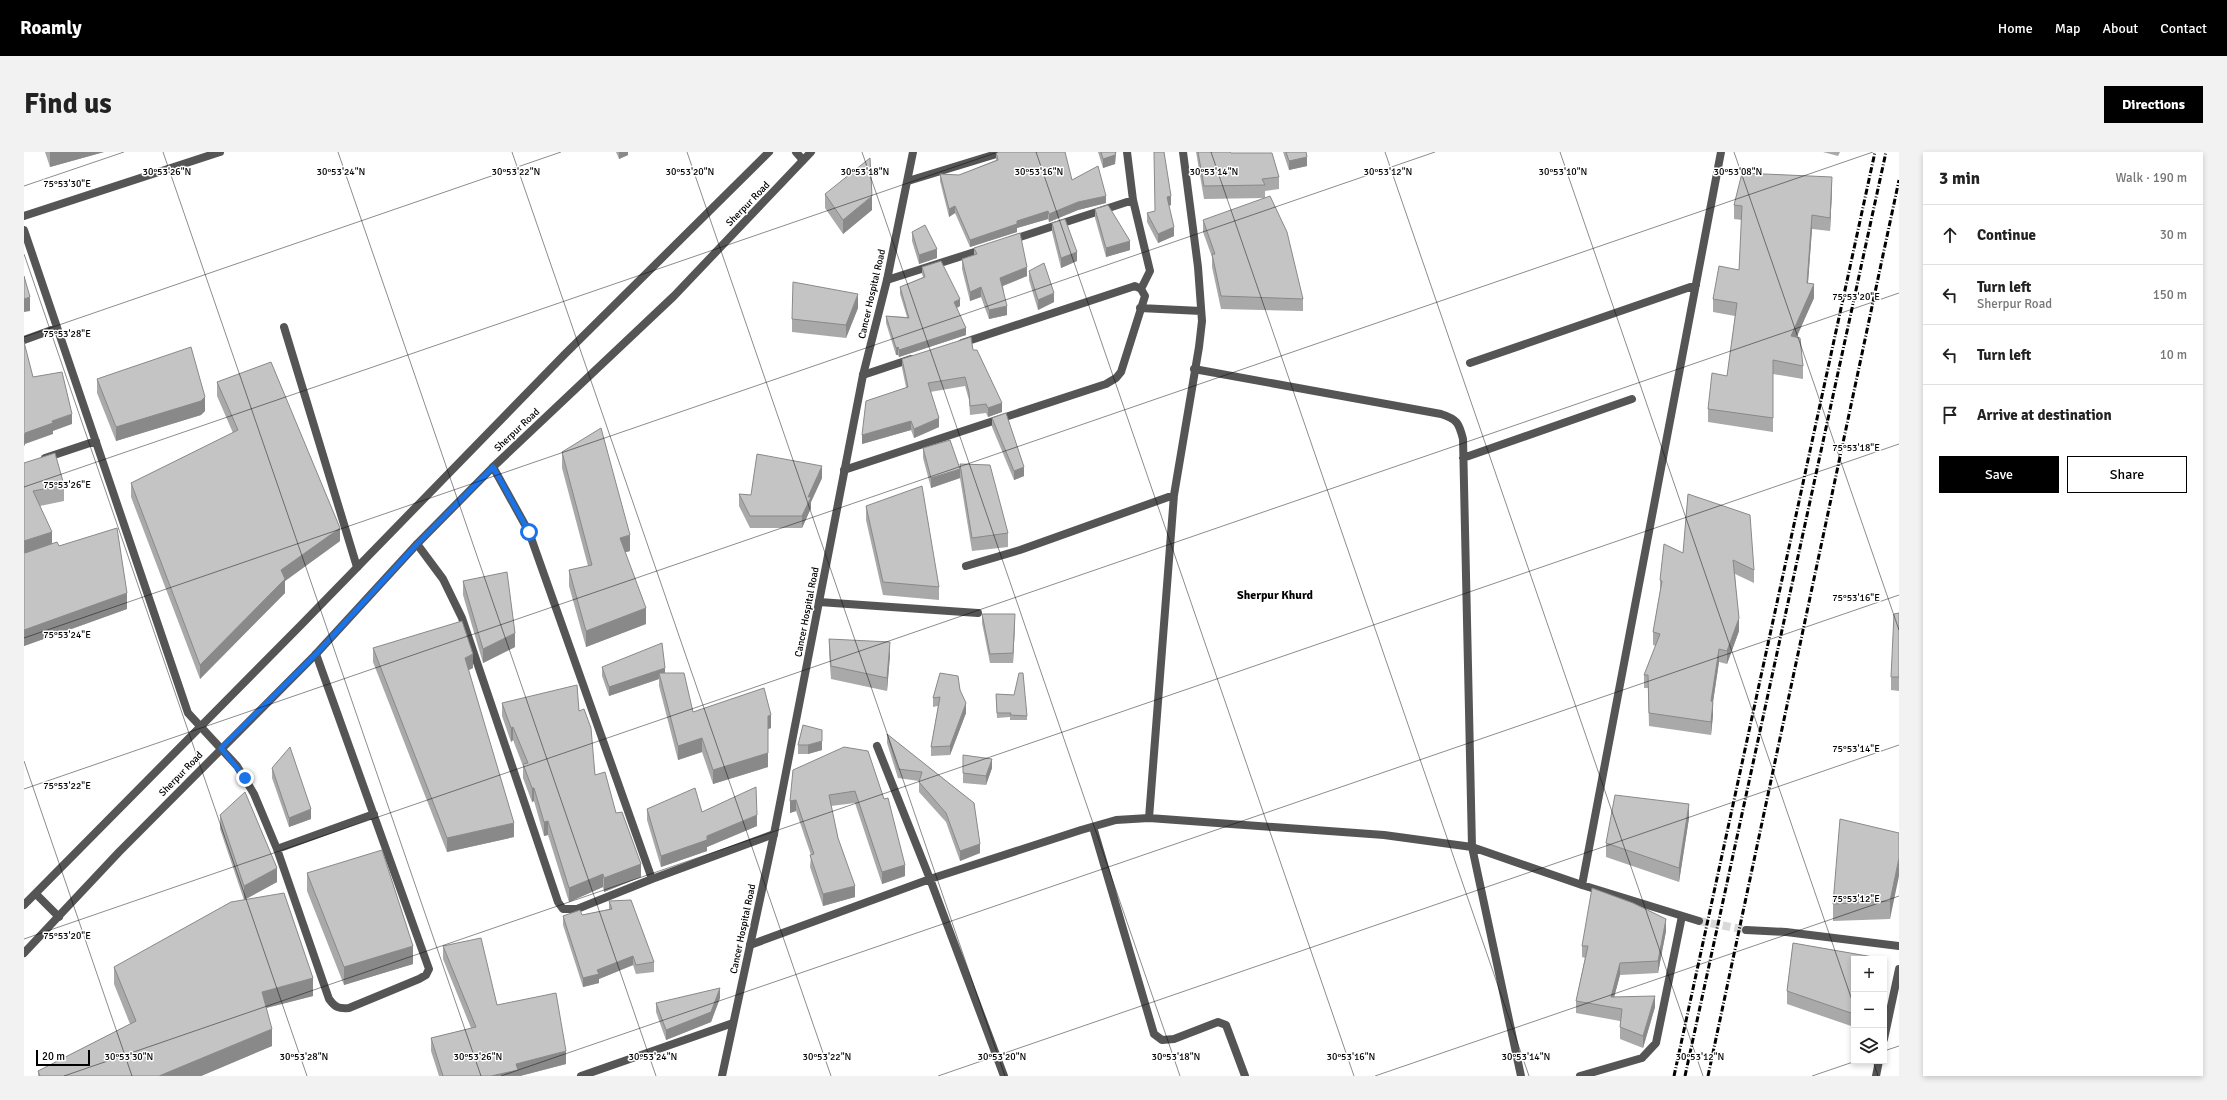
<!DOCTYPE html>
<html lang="en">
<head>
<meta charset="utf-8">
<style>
	body { margin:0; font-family:Signika,sans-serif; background:#f2f2f2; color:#222 }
	.controls { position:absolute; right:12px; bottom:12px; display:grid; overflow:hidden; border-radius:0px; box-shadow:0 2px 6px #0003 }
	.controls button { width:36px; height:36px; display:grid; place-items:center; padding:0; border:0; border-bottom:1px solid #e0e0e0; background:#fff; color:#222; font:20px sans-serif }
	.scale { position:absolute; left:12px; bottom:10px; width:54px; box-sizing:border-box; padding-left:4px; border:2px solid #000; border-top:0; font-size:11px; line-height:14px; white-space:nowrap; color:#000; -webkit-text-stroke:3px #fff; paint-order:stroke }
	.stop { position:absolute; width:12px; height:12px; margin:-9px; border:3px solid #1a73e8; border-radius:50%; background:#fff }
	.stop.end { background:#1a73e8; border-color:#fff; box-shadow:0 1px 4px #0008 }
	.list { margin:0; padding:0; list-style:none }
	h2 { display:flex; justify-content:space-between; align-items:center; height:52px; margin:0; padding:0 16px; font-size:17px }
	h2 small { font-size:13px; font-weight:400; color:#767676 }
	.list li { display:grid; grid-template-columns:26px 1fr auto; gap:12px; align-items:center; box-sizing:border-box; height:60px; padding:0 16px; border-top:1px solid #e0e0e0 }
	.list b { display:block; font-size:15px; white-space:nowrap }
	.list p { margin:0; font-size:13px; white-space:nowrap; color:#767676 }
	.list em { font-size:13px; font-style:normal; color:#767676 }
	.actions { display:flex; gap:8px; padding:12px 16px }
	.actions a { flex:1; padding:9px 0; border:1px solid #000; border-radius:0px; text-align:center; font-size:14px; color:#000 }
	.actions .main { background:#000; color:#fff }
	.icon { flex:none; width:22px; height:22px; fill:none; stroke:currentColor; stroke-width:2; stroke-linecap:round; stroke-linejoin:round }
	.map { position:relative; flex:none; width:1875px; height:924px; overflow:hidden; border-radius:0px }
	header { display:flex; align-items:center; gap:24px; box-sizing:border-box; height:56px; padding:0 20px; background:#000; color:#fff }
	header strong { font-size:19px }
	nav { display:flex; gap:22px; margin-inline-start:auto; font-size:14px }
	.intro { display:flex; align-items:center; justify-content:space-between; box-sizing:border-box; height:96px; padding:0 24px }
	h1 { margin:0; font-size:28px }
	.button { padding:10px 18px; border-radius:0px; background:#000; color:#fff; font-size:14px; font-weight:700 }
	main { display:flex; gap:24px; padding:0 24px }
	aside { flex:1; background:#fff; border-radius:0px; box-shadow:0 2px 6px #0003 }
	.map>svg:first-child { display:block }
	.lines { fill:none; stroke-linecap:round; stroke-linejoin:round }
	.minor-tunnel { stroke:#d9d9d9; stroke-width:8; stroke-dasharray:8 4; stroke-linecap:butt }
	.service { stroke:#555; stroke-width:8 }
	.minor { stroke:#555; stroke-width:8 }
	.tertiary { stroke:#555; stroke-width:8 }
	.rail { stroke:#000; stroke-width:3; stroke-dasharray:6 2 1 2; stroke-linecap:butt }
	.wall { fill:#a9a9a9 }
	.shaded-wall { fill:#898989 }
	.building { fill:#c4c4c4; stroke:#898989 }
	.route { stroke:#1a73e8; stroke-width:5 }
	.ticks { fill:none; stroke:#000; stroke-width:1; stroke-opacity:0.45 }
	.labels { text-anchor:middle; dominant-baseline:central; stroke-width:3; stroke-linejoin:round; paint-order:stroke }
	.street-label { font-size:10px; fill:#000; stroke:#fff }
	.quarter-label { font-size:12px; font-weight:bold; fill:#000; stroke:#fff }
	.ticks-label { font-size:10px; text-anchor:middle; fill:#000; stroke:#fff; stroke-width:3; stroke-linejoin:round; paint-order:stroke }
</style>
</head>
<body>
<header>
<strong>Roamly</strong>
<nav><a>Home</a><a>Map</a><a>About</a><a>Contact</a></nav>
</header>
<div class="intro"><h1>Find us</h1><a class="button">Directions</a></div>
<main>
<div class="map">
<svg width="1875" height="924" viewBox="0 0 1875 924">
	<rect width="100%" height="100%" fill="#fff"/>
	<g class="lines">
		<!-- minor-tunnel -->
		<path class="minor-tunnel" d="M1675,769l47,9"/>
		<!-- service -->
		<path class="service" d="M260,175l73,240
			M795,450l159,11
			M1069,675l61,207 8,6 12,-1 44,-17 8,3 19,51
			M1860,887l15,-70
			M1852,924l3,-15"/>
		<!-- minor -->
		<path class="minor" d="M772,0l7,8
			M1103,0l6,48 17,71 -9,18
			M884,29l95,-29
			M0,64l196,-64
			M0,78l164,483 49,53 17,28 23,55 52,150c6,8 9,10 20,9l70,-29 7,-4 3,-6 -113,-315
			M987,88l122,-40
			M863,128l97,-31
			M1116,156l61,3
			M0,188l33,-12
			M1446,211l226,-78
			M839,223l48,-16
			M21,306l51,-17
			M1439,306l169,-59
			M820,318l262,-86 10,-6 5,-6 24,-76 -4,-7 -6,-3 -173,57
			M393,392l26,35 19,39 96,284 5,7h14l75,-30 -123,-347 -36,-65
			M942,414l54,-16 154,-55
			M853,594l53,133 74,197
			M1125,666l235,17 88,12 -9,-408c-4,-16 -6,-20 -22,-25l-247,-45
			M1448,695l110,38 117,36
			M1448,695l49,229
			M253,697l97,-35
			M628,727l122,-45
			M1558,733l139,-733
			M1722,778l40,2 113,14
			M726,793l180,-66 151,-49 35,-10 33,-2 25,-323 25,-148 3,-26 -4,-54 -15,-115
			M557,924l152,-53
			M1556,924l62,-18 14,-15 26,-127"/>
		<!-- tertiary -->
		<path class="tertiary" d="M12,742l23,23
			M0,753l277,-280 264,-271 204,-202
			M0,801l95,-101 197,-198 101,-110 76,-77 181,-171 137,-144
			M698,924l52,-242 89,-459 24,-95 26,-128"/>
		<!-- rail -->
		<path class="rail" d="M1650,924l201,-924
			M1661,924l201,-924
			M1684,924l191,-896"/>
	</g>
	<!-- wall -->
	<path class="wall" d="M21,0h59l-54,15z
		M592,0h12v3l-9,4z
		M972,0l76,28 34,23 -28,7 -29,12 -1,-3 -31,9v4l-47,15 -15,-34 -6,4 -9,-36v-7l19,1 37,-15z
		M1074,0h18l-1,12 -12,4z
		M1140,0l7,53 -2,1 5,30 -16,7 -11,-21v-9l8,-2z
		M1172,0h34l1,1 48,24v12l-14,2v7l-61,1z
		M1259,0h23l1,14 -18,4z
		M1799,0h17l-2,4z
		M1808,38l-2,41 -18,-2 -4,54 6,15 -18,39 7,29v13l-30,-5v58l-65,-10v-13l19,-33 8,-60 -22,-4v-13l26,-29 3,-50 -8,-1v-14z
		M801,42l47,16 -29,24 -18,-26z
		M1071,57l35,41 -24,7 -11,-39z
		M1179,68l100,79v12l-82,-2 -9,-42v-10l-9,-25z
		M1028,71l25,38 -16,7 -9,-36z
		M888,80l25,26 -18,6 -7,-23z
		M950,96l53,28 -24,10 4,29 -18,4 -8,-22 -11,4 -8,-32v-10l12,-4z
		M898,115l38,39 -3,2 9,27 -67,22 -1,-2h-2l-10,-32v-7l21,1 -7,-23v-7l23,-10 -1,-3z
		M1005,119l25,31 -16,8 -9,-30z
		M834,156l-12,30 -54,-6v-13z
		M949,198l29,62 -14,5 -2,-4 -16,2 -1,-15 -4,-14 -35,6 9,35 -25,11 -3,-8 -49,14 44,-57 -4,-19v-9z
		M73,227l108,32 -4,4 -85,26 -19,-48z
		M193,230l123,159 -55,40v12l-85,86 -69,-182v-14l102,-50 -16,-37z
		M968,266l32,58 -10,4 -22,-53z
		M899,296l37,21v-5l48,69v14l-36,4 -12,-73 -29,10 -8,-30z
		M538,300l68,99 -5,1 21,72 -60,23 -17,-61v-16l19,-4 -26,-98z
		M0,311l40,22v16l-24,5 12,38 7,2 68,63 -103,37z
		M798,326l-11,24v6l-9,20h-52l-11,-22v-12l12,1z
		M1664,342l66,76v13l-19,-9 4,57 -12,33 -8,-2 -6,40v13l-2,20 -62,-9 -1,-38h-4v-13l12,-29 -3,-1v-13l7,-41v-11l23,-27z
		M842,354l73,81v13l-56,-5 -17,-75z
		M439,429l52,66 -32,16 -20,-68z
		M1875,461v78l-8,-1v-13z
		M958,462l33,9 -2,40h-23l-8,-40z
		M805,487l61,16 -3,36 -56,-12 -2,-26z
		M349,496l100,20 -5,2 46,167 -67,15 -74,-190z
		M578,515l63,6 28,39 78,16 -3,1v38l-55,17 -11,-32 -24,8 -19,-74v-7l-50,17 -7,-20z
		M936,538l6,23 -16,42 -19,1v-9l7,-41 -5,1v-9z
		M972,542l18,1 13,21v4h-17v-3l-13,1z
		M478,551l77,8 16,64 21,38 25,64 -37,15 -1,-5 -34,15 -21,-67 -4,1 -10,-35 -2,1 -9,-24v-12l-10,-26 -2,2 -9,-26z
		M779,573l19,25 -14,4h-10v-9z
		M863,582l87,69 6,50 -20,8 -14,-39 -27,-30v-11l-21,-3 -11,-35z
		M820,595l61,129 -23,8 -27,-81 -24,3 7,32 17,59 -32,9 -13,-39 1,-12 -15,-44 -6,2v-12z
		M939,603l29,13 -6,17 -23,-2z
		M248,616l39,51 -22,8 -17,-49z
		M623,657l55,3 55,14 -50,21v4l-46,16 -14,-47z
		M196,663l57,67 -33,18 -24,-71z
		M1665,666l-10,64 -73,-25v-14z
		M1875,681l-9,86 -57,2v-17z
		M283,721l106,91 -69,21 -37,-94z
		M585,749l45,61v10l-18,2 -3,-9 -34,14v4l-16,4 -20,-62v-9l19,-1 27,-6z
		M1642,779l-8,42 -38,2 -6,22 41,10 -12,41 -23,-9v-18l-44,-8v-12l9,-43 -3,-1v-11z
		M1769,791l80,14v2h-19v68l-67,-23v-13z
		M419,794l54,59 69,59 -46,12h-81l-8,-25v-13l40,-10 -28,-69z
		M90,815l199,29 -47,12 6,38 -71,30h-163v-5l92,-47 -16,-40z
		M696,846l-9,24 -45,18 -10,-28v-9z"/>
	<!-- shaded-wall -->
	<path class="shaded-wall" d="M26,0h54l-54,15z
		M595,0h9v3l-9,4z
		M1092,0l-1,12 -12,4v-9z
		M1283,5v9l-18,4v-9z
		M1808,25v13l-2,41v-13z
		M848,44v14l-29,24v-14z
		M1082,44v7l-28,7 -29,12v-8l29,-12z
		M1147,44v9l-4,1v-9z
		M931,54v7l-6,4v-8z
		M1024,59v8l-31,9v4l-47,15v-7l47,-19z
		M1788,63v14l-5,67v-13z
		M1150,75v9l-16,7v-9z
		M1106,89v9l-24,7v-9z
		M913,97v9l-18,6v-9z
		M1053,100v9l-16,7v-10z
		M1003,115v9l-27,11v-9z
		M1790,132v14l-23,52v-14z
		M957,135v10l-11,4v-9z
		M1030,141v9l-16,8v-10z
		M834,142v14l-12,30v-13z
		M6,145v14l-6,1v-13z
		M936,147v7l-6,3v-7z
		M983,154v9l-18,4v-9z
		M942,176v7l-67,22v-7z
		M874,195v8h-2v-7z
		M181,245v14l-4,4 -85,26v-14z
		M978,251v9l-14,5v-9z
		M48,262v10l-19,7v3l-28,10v1l-1,1v-11l1,-2 27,-12z
		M915,266v9l-25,11v-9z
		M887,269v9l-49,14v-9z
		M798,314v12l-11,24v6l-9,20v-12l6,-19z
		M1000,315v9l-10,4v-9z
		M936,317v9l-29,10v-10z
		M316,376v13l-55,40v12l-85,86v-14l81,-95z
		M28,380v16l-28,9v-16z
		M606,383v16l-10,3v-16z
		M103,441v16l-103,37v-16z
		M622,456v16l-60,23v-16z
		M991,462v9l-2,40v-10z
		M1715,466v13l-12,33v-13z
		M491,481v14l-32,16v-14z
		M866,490v13l-3,36v-13z
		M1695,497v13l-6,40v13l-2,20v-34z
		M449,502v14l-8,4v-14z
		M641,516v10l-6,-5v6l-50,17v-9z
		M942,551v10l-16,42v-9z
		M747,563v13l-3,1v38l-55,17v-14l55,-54z
		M489,575v13l-2,2v-14z
		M678,586v14l-24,8v-14z
		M798,589v9l-14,4v-9z
		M968,607v9l-6,17v-9z
		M508,636h2v13l-2,1z
		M772,648v11l-6,2v-12z
		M1665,652v14l-10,64v-14z
		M287,657v10l-22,8v-9z
		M733,663v11l-50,21v4l-46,16v-11z
		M524,669v14l-4,1v-14z
		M490,671v14l-67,15v-14z
		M956,692v9l-20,8v-10z
		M1875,706v18l-9,43v-18z
		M617,712v13l-37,15v-14z
		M881,713v11l-23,8v-12z
		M253,716v14l-33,18v-14z
		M579,722v13l-34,15v-14z
		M831,734v11l-32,9v-12z
		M1642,767v12l-8,42v-12z
		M389,794v18l-69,21v-18z
		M609,804v9l-34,14v4l-16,4v-9l14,-8z
		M1596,811v12l-9,34v-12z
		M289,826v18l-51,13v-17z
		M696,836v10l-9,24 -45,18v-10z
		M1631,844v11l-12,41v-12z
		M248,877v17l-71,30h-42z
		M542,899v13l-46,12h-29l25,-12z"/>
	<!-- building -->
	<path class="building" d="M972,0h69l7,28 26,-14 8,30 -28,6 -29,12 -1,-3 -31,10v3l-47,16 -15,-34 -6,3 -9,-35 19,1 39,-15z
		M1077,0h15l-1,3 -12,4z
		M1130,0h10l7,44 -4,1 7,30 -16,7 -11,-21 8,-2z
		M1174,0h32l1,1h41l7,24 -17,2 3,6 -61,1z
		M1262,0h20l1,5 -18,4z
		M846,6l2,38 -29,24 -18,-26z
		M1718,21l90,4 -2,41 -18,-3 -5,68 7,1 -23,52 9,2 3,28 -30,-6v58l-65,-9 4,-36 15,3 10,-73 -24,-4 6,-33 20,4 3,-64 -8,-1z
		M1246,44l17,36 16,67 -82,-3 -9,-42h3l-12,-34z
		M1084,53l22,36 -24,7 -11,-39z
		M1041,67l12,33 -16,6 -9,-35z
		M901,73l12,24 -18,6 -7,-23z
		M996,81l7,34 -27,11 7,28 -18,4 -8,-23 -11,5 -8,-33 15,-5 -3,-6z
		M917,109l19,38 -6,3 12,26 -67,22 -1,-3 -2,1 -10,-32 23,2 -9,-31 25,-10 -3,-10z
		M1020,111l10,30 -16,7 -9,-29z
		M0,124l6,21 -6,2z
		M769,130l65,12 -12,31 -54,-6z
		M947,185l2,13h4l25,53 -14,5 -2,-4 -16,2 -1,-14 -4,-15 -37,6 11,35 -25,11 -3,-8 -49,14 4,-34 42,-14 -6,-28z
		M0,190l9,35 29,-5 10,42 -20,7 1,2 -28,10v2h-1z
		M167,195l14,50 -4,4 -85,26 -19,-48z
		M247,210l69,166 -59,42 4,9 -85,86 -69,-182 107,-53 -21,-48z
		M982,261l18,54 -10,4 -22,-53z
		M577,276l29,107 -10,3 26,70 -60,23 -17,-61 23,-5 -30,-113z
		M926,288l10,29 -29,9 -8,-30z
		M31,301l9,32 -31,6 19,41 -28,9v-78z
		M733,302l65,12 -14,31h3l-9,19h-52l-11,-22 12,1z
		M936,312l30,1 18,68 -36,5z
		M898,334l17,101 -56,-5 -17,-76z
		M1664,342l62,21 4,55 -21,-10 6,58 -12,33 -8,-2 -8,52 2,1 -2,20 -62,-9 -1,-38h-4l16,-41 -7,-2 9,-51 -2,-1 4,-36 19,9z
		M93,376l10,65 -103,37v-78l1,1 32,-11 2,4z
		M483,420l8,61 -32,16 -20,-68z
		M1875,461v64h-8l3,-63z
		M958,462h33l-2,39 -23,1z
		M438,469l11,33 -8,4 49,165 -67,15 -74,-190z
		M805,487l61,3 -3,36 -56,-12z
		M638,491l3,25 -56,19 -7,-20z
		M635,521h25l9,39 71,-24 7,27 -3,1v37l-55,17 -11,-32 -24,8z
		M916,521l18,3 2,14 6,13 -16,43 -19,1 9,-50 -7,1z
		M995,521h4l4,43 -17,-1 1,-2h-14l-1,-19 18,1z
		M553,533l2,26 5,-2 7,19 4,47 10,-3 11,41 6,-1 19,52 -37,14 -1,-4 -34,14 -21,-67 -4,1 -10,-34h-2l-9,-24 5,-1 -15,-36 -2,1 -9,-25z
		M779,573l19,5v11l-14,4h-10z
		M863,582l87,69 6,41 -20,7 -14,-38 -27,-31 3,-10 -24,-3z
		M266,595l21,62 -22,9 -17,-50z
		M820,595l24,4 16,48 4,-1 17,67 -23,7 -27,-81 -26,4 9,43 17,48 -32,8 -13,-39 4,-1 -18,-54 -6,1 3,-31z
		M939,603l29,4 -6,17 -23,-3z
		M732,635l1,28 -50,21v4l-46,16 -14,-47 48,-21 7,24z
		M221,640l32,76 -33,18 -24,-71z
		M1591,643l74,9 -10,64 -73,-25z
		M1816,667l59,14v25l-9,43 -57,3z
		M358,698l31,96 -69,21 -37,-94z
		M1568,736l41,15 33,16 -8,42 -38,2 -9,34 44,-1 -12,40 -23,-9 2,-18 -46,-8 12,-55h-6z
		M260,741l29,85 -51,14 10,37 -113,47h-119l-2,-5 98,-50 -22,-54 117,-65z
		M607,748l23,62 -18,3 -3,-9 -36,14 2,4 -16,4 -20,-62 17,-6 2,5 30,-6 -3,-8z
		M457,786l16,67 59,-12 10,58 -50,13 2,6 -27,6h-48l-12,-38 45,-11 -33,-81z
		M1769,791l80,14 -1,2h-18v55l-67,-23z
		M696,836l-9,24 -45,18 -10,-27z"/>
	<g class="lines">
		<!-- route -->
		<path class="route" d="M221,626l-24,-30 95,-94 101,-110 76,-77 36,65"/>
	</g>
	<!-- ticks -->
	<path class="ticks" d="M139,0l318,924M314,0l318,924M488,0l319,924M663,0l318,924M838,0l318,924M1012,0l318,924M1187,0l318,924M1361,0l318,924M1536,0l294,854M1710,0l165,478M0,34l100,-34M0,102l283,822M0,185l537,-185M0,335l974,-335M0,486l1411,-486M0,609l108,315M0,637l1849,-637M0,787l1875,-646M1860,899l15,-5M1849,909l5,15M40,924l1835,-632M477,924l1398,-481M914,924l961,-331M1351,924l524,-180M1788,924l44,-15"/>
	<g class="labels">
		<!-- street labels -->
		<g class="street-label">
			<text transform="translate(724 52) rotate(-46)">Sherpur Road</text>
			<text transform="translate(848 142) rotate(-77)">Cancer Hospital Road</text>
			<text transform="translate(493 278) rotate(-43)">Sherpur Road</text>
			<text transform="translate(783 460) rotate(-79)">Cancer Hospital Road</text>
			<text transform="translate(157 622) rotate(-46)">Sherpur Road</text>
			<text transform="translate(719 777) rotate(-78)">Cancer Hospital Road</text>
		</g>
		<!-- quarter labels -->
		<g class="quarter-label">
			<text x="1251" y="443">Sherpur Khurd</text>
		</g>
	</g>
	<g class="ticks-label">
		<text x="143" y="23">30°53'26"N</text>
		<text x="317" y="23">30°53'24"N</text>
		<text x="492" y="23">30°53'22"N</text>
		<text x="666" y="23">30°53'20"N</text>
		<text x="1015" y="23">30°53'16"N</text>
		<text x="1190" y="23">30°53'14"N</text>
		<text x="1364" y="23">30°53'12"N</text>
		<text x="841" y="23">30°53'18"N</text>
		<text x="1539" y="23">30°53'10"N</text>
		<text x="1714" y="23">30°53'08"N</text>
		<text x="43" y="35">75°53'30"E</text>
		<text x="1832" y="148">75°53'20"E</text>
		<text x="43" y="185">75°53'28"E</text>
		<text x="1832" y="299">75°53'18"E</text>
		<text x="43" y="336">75°53'26"E</text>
		<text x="1832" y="449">75°53'16"E</text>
		<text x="43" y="486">75°53'24"E</text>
		<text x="1832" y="600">75°53'14"E</text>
		<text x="43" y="637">75°53'22"E</text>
		<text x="1832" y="750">75°53'12"E</text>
		<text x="43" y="787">75°53'20"E</text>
		<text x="105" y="908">30°53'30"N</text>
		<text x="280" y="908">30°53'28"N</text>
		<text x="454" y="908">30°53'26"N</text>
		<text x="629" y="908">30°53'24"N</text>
		<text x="803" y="908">30°53'22"N</text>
		<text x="978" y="908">30°53'20"N</text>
		<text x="1152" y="908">30°53'18"N</text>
		<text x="1327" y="908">30°53'16"N</text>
		<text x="1502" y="908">30°53'14"N</text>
		<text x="1676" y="908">30°53'12"N</text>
	</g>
</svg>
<div class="controls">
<button>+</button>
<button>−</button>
<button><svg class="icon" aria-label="layers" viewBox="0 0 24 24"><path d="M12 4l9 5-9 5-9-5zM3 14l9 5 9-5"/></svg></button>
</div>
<div class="scale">20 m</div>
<div class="stop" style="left:505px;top:380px"></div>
<div class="stop end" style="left:221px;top:626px"></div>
</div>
<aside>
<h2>3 min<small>Walk · 190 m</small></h2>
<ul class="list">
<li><svg class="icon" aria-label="ahead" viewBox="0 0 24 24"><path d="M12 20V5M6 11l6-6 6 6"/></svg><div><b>Continue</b></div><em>30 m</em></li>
<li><svg class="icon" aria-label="left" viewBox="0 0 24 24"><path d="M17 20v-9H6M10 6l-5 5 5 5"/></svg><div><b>Turn left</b><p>Sherpur Road</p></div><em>150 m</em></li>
<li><svg class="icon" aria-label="left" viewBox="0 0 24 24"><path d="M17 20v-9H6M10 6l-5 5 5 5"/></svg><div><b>Turn left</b></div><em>10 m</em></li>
<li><svg class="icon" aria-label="arrive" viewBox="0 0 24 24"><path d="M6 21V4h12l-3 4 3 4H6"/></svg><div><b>Arrive at destination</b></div></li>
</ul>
<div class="actions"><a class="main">Save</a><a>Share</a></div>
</aside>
</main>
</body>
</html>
